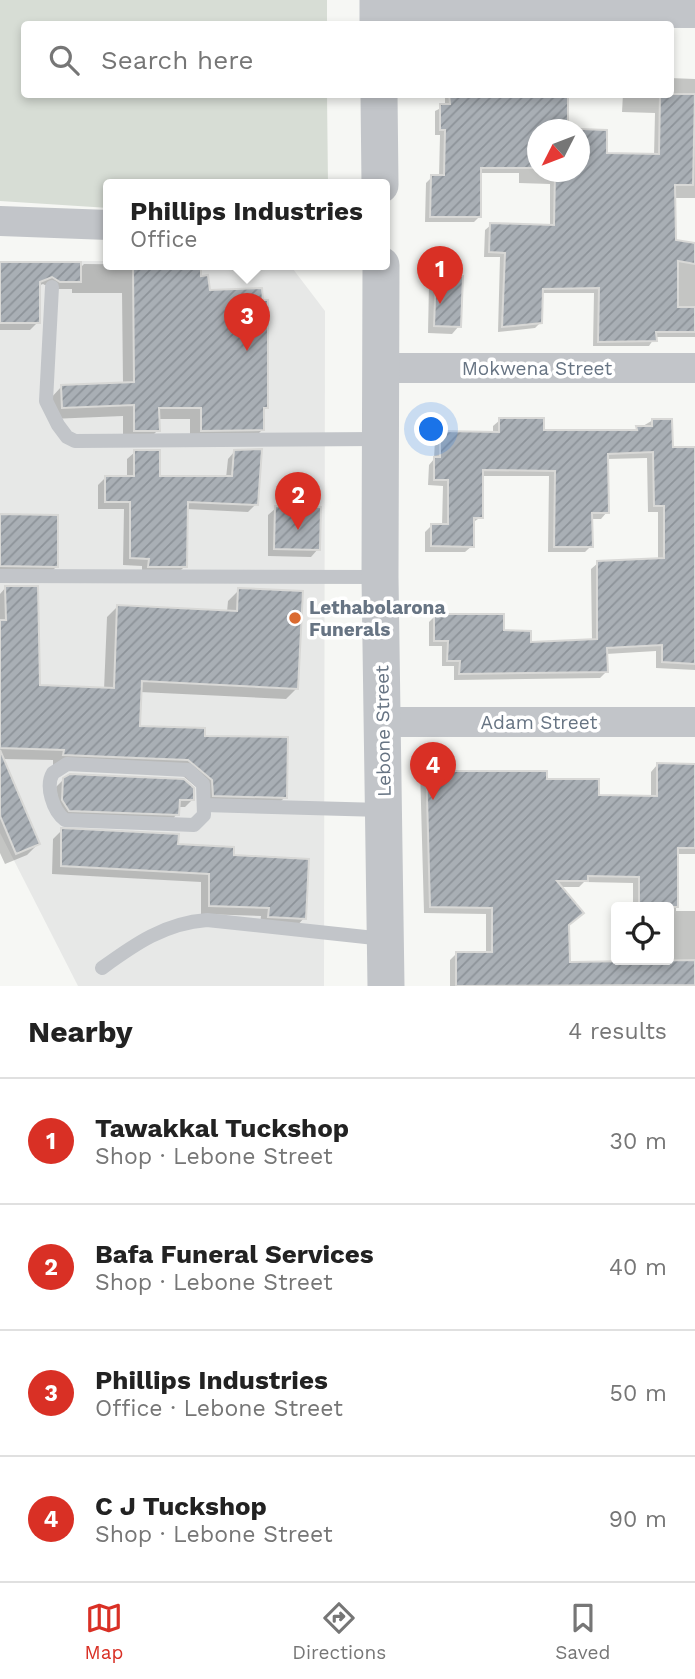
<!DOCTYPE html>
<html lang="en">
<head>
<meta charset="utf-8">
<style>
	body { margin:0; font-family:"Work Sans",sans-serif; background:#f6f6f6; color:#222 }
	.controls { position:absolute; right:21px; bottom:21px; display:grid; overflow:hidden; border-radius:7px; box-shadow:0 4px 10px #0003 }
	.controls button { width:63px; height:63px; display:grid; place-items:center; padding:0; border:0; border-bottom:2px solid #e0e0e0; background:#fff; color:#222; font:35px sans-serif }
	.compass { position:absolute; left:527px; top:119px; width:63px; height:63px; border-radius:50%; background:#fff; box-shadow:0 4px 10px #0003; rotate:228deg }
	.you { position:absolute; left:432px; top:430px; width:24px; height:24px; margin:-18px; border:5px solid #fff; border-radius:50%; background:#1a73e8; box-shadow:0 0 0 10px #1a73e833 }
	.badge { display:grid; place-items:center; width:46px; height:46px; border-radius:50%; background:#d93025; color:#fff; font-size:23px; font-weight:700 }
	.pin { position:absolute; translate:-50% -58px; filter:drop-shadow(0 2px 4px #0008) }
	.pin::after { content:''; position:absolute; top:37px; width:24px; height:21px; background:inherit; clip-path:polygon(0 0,100% 0,50% 100%) }
	.popup { position:absolute; left:103px; top:179px; width:287px; height:91px; box-sizing:border-box; display:grid; place-content:center; border-radius:7px; background:#fff; filter:drop-shadow(0 2px 5px #0005); font-size:23px; white-space:nowrap; color:#767676 }
	.popup b { font-size:26px; color:#222 }
	.popup::after { content:''; position:absolute; left:50%; top:100%; margin-left:-14px; border:14px solid transparent; border-top-color:#fff }
	.list { margin:0; padding:0; list-style:none }
	h2 { display:flex; justify-content:space-between; align-items:center; height:91px; margin:0; padding:0 28px; font-size:30px }
	h2 small { font-size:23px; font-weight:400; color:#767676 }
	.list li { display:grid; grid-template-columns:46px 1fr auto; gap:21px; align-items:center; box-sizing:border-box; height:126px; padding:0 28px; border-top:2px solid #e0e0e0 }
	.list b { display:block; font-size:26px; white-space:nowrap }
	.list p { margin:0; font-size:23px; white-space:nowrap; color:#767676 }
	.list em { font-size:23px; font-style:normal; color:#767676 }
	.icon { flex:none; width:38px; height:38px; fill:none; stroke:currentColor; stroke-width:2; stroke-linecap:round; stroke-linejoin:round }
	.map { position:relative; flex:none; width:695px; height:986px; overflow:hidden }
	.search { position:absolute; background:#fff; box-shadow:0 4px 10px #0003; left:21px; right:21px; top:21px; height:77px; display:flex; align-items:center; gap:18px; box-sizing:border-box; padding:0 24px; border-radius:7px; color:#767676; font-size:26px }
	.sheet { height:595px; background:#fff }
	nav { display:flex; justify-content:space-around; align-items:center; box-sizing:border-box; height:98px; border-top:2px solid #e0e0e0; background:#fff; font-size:19px; color:#767676 }
	nav a { display:grid; justify-items:center; gap:4px }
	nav .on { color:#d93025 }
	.map>svg:first-child { display:block }
	.built { fill:#e7e8e7 }
	.grass { fill:#d7ddd5 }
	.shadow { fill:#0003; fill-rule:evenodd }
	.building { fill:url(#building-hatch); stroke:#d8d8d6; stroke-width:2 }
	.lines { fill:none; stroke-linecap:round; stroke-linejoin:round }
	.service { stroke:#c2c5c9; stroke-width:14 }
	.minor { stroke:#c2c5c9; stroke-width:30 }
	.tertiary { stroke:#c2c5c9; stroke-width:37 }
	.poi-dot { fill:#da6a30; stroke:#fff; stroke-width:2.5 }
	.labels { text-anchor:middle; dominant-baseline:central; stroke-width:7; stroke-linejoin:round; paint-order:stroke }
	.street-label { font-size:19px; fill:#677483; stroke:#fff }
	.poi-label { font-size:19px; font-weight:bold; fill:#677483; stroke:#fff; text-anchor:start }
</style>
</head>
<body>
<div class="map">
<svg width="695" height="986" viewBox="0 0 695 986">
	<defs>
		<pattern id="building-hatch" width="6" height="6" patternUnits="userSpaceOnUse" patternTransform="scale(1.75)"><rect width="6" height="6" fill="#a9afb5"/><path d="M-1 1l2-2M0 6l6-6M5 7l2-2" fill="none" stroke="#8d9399"/></pattern>
	</defs>
	<rect width="100%" height="100%" fill="#f6f7f4"/>
	<!-- built -->
	<path class="built" d="M0,261h109v4h181l35,46 -1,675h-246l-78,-153z"/>
	<!-- grass -->
	<path class="grass" d="M0,0h327v24h-303v70l303,1 1,90h-219v23l-109,-7z"/>
	<!-- shadow -->
	<path class="shadow" d="M670,78l25,1v119h-21v43l21,4v92h-40l-6,9h-56l1,-53h-53l-1,30 -5,5 -37,4 2,-75h-16l1,-27 6,-5 59,2v-43l-31,-1v-10h-40l1,43 -6,6h-49l1,-39 6,-6h7l1,-42h-5v-24l10,-5v-12h122l-29,36v42h42l25,-17 49,1 1,-43 -33,-1 1,-18h47z
		M0,263l79,6 5,-5 116,1v13l66,129 -3,4v18l-12,12h-61v-22h-32v11l-12,12h-23v-26l-72,3 -1,-20 11,-12 62,-3 -1,-91h-50v-4h-20l-9,-5 -5,2v36l-8,8h-30z
		M437,276l22,50 -7,8 -24,-1 1,-49z
		M500,420l42,12h91l20,-12 42,60v190l-39,-2v-17l-50,3v18l-6,6 -146,2v-14h-12v-20h-13v-24l6,-6 67,16 27,12 63,-3 -1,-72 7,-6 60,-3v-48h-10l-1,-54 -40,1v53l-6,7h-10v27l-6,6h-37l1,-76h-67l-1,41 -9,6v23l-7,6h-40v-20l6,-6h11l1,-40 -15,-1 1,-20 5,-6 1,-20 6,-6h52v-7z
		M235,451l21,53 -8,8 -62,-3 -1,57 -8,8h-35v-8l-19,-1 1,-56h-26v-24l7,-7h22v-19l8,-7 23,26h68l2,-19z
		M276,508l42,41 -7,8 -43,-1v-41z
		M0,516l57,50 -11,11h-46z
		M6,587l32,99 66,4 3,-73 11,-11 109,6 1,-11 11,-11 58,98 -11,11 -146,-7 -2,36 65,10 82,59 -11,11 -71,-2 -2,-15 -24,-20 -124,-5v-6l-51,-1 36,85 -11,11 -22,9 -5,-11v-259z
		M427,761l20,12 99,8 52,16 53,1v-26l6,-7 38,10v79h-19v57h19v75h-245v-26l7,-7h29v-39l-62,-1 -4,-145zM584,882l49,1v24h36v53h-53v-20l-1,24h-47v-39l-8,-38h19z
		M64,779l128,21 -7,7h-7l-1,7 -7,8 -109,-5 -5,-30z
		M62,830l170,26 72,62 -8,9 -36,-2 1,-9 -60,-2v-32l-149,-8 1,-35z"/>
	<!-- building -->
	<path class="building" d="M449,94h119v36h-31v38h-56v49h-51l1,-42h13l1,-45h-5v-26h10z
		M660,94h35l-2,91h-18l1,55 19,3v21l-17,-3v46h17v25h-39l1,9 -59,1 1,-54 -56,1 -1,34 -40,4 3,-74 -16,-1 1,-29 64,2 1,-53h24v-43l28,1v23l52,1z
		M0,262h81v20h-21l-8,-5 -12,5v41h-40z
		M133,265h68v11l7,-1 2,15 52,-2 1,12h5v108h-4v22l-63,1v-23h-42l1,23h-26v-26l-72,3 -1,-23 73,-3z
		M436,275l27,1 -2,51 -27,-1z
		M499,418h45v12h93l-1,-4h16v-7h20l1,28h22v217l-33,-2v-17l-55,3 1,24 -149,2 1,-13h-13l1,-20h-14v-27h70v16l27,1v11l66,-3v-78l67,-3v-52h-10l-1,-54 -45,2 1,59h-17l1,34h-39l1,-76 -72,-1v48h-9v29l-43,-1v-22h17v-44h-14v-23h6v-26l59,1z
		M262,449l-4,56 -70,-3 -1,65h-39l1,-8 -19,-1v-56h-25v-26h29v-26h26v26h72l2,-26z
		M275,506l46,1 -1,43 -46,-1z
		M0,514l58,1v52l-58,-1z
		M5,586h33l2,99 74,3 3,-83 120,6 1,-23 65,3 -5,98 -156,-8 -2,45 65,2v8l83,1 -1,61 -74,-2 -1,-16 -24,-20 -125,-5 1,-5 -64,-2v-128h6z
		M0,750l40,94 -24,10 -16,-38z
		M426,759h22l1,12h98v8h52v16l58,1v-33l38,1v84h-17v59h-39v-30l-51,-1v5h-31l27,32 -15,12 1,37 125,-2v25l-239,1v-34h36v-44l-62,-1z
		M70,774l114,5 10,9v12h-14l-1,15 -110,-4 -7,-11 1,-22z
		M61,828l118,6 -1,10 56,3v8l75,4 -3,60 -38,-2 1,-9 -60,-2v-32l-148,-8z"/>
	<g class="lines">
		<!-- service -->
		<path class="service" d="M52,287l-6,114 12,24 9,12 8,4 304,-2
			M0,576l379,1
			M67,764l121,6 15,14 1,31 -10,10 -129,-5c-12,-9 -20,-34 -12,-47z
			M204,805l178,5
			M102,968c33,-24 63,-45 105,-48l177,19"/>
		<!-- minor -->
		<path class="minor" d="M377,12l318,1
			M0,221l109,4
			M379,368h316
			M383,722h312"/>
		<!-- tertiary -->
		<path class="tertiary" d="M378,24v-24
			M379,94l1,91
			M381,265l-1,312 6,409"/>
	</g>
	<!-- markers -->
	<circle class="poi-dot" cx="295" cy="618" r="7"/>
	<g class="labels">
		<!-- street labels -->
		<g class="street-label">
			<text x="537" y="368">Mokwena Street</text>
			<text x="539" y="722">Adam Street</text>
			<text transform="translate(383 731) rotate(-91)">Lebone Street</text>
		</g>
		<!-- poi labels -->
		<g class="poi-label">
			<text x="309" y="607">Lethabolarona<tspan x="309" dy="22">Funerals</tspan></text>
		</g>
	</g>
</svg>
<div class="controls">
<button><svg class="icon" aria-label="locate" viewBox="0 0 24 24"><circle cx="12" cy="12" r="6"/><path d="M12 2v4M12 18v4M2 12h4M18 12h4"/></svg></button>
</div>
<svg class="compass" viewBox="-18 -18 36 36"><path d="M0-13l5 13h-10z" fill="#e53935"/><path d="M0 13l5-13h-10z" fill="#767676"/></svg>
<div class="you"></div>
<div class="pin badge" style="left:440px;top:304px">1</div>
<div class="pin badge" style="left:298px;top:530px">2</div>
<div class="pin badge" style="left:247px;top:351px">3</div>
<div class="popup"><b>Phillips Industries</b>Office</div>
<div class="pin badge" style="left:433px;top:800px">4</div>
<div class="search"><svg class="icon" aria-label="search" viewBox="0 0 24 24"><circle cx="10" cy="10" r="6"/><path d="M15 15l6 6"/></svg>Search here</div>
</div>
<section class="sheet">
<h2>Nearby<small>4 results</small></h2>
<ul class="list">
<li><span class="badge">1</span><div><b>Tawakkal Tuckshop</b><p>Shop · Lebone Street</p></div><em>30 m</em></li>
<li><span class="badge">2</span><div><b>Bafa Funeral Services</b><p>Shop · Lebone Street</p></div><em>40 m</em></li>
<li><span class="badge">3</span><div><b>Phillips Industries</b><p>Office · Lebone Street</p></div><em>50 m</em></li>
<li><span class="badge">4</span><div><b>C J Tuckshop</b><p>Shop · Lebone Street</p></div><em>90 m</em></li>
</ul>
</section>
<nav>
<a class="on"><svg class="icon" aria-label="map" viewBox="0 0 24 24"><path d="M3 6l6-2 6 2 6-2v14l-6 2-6-2-6 2zM9 4v14M15 6v14"/></svg>Map</a>
<a><svg class="icon" aria-label="directions" viewBox="0 0 24 24"><path d="M12 3l9 9-9 9-9-9zM9 14v-3h6M13 9l2 2-2 2"/></svg>Directions</a>
<a><svg class="icon" aria-label="saved" viewBox="0 0 24 24"><path d="M7 4h10v16l-5-4-5 4z"/></svg>Saved</a>
</nav>
</body>
</html>
